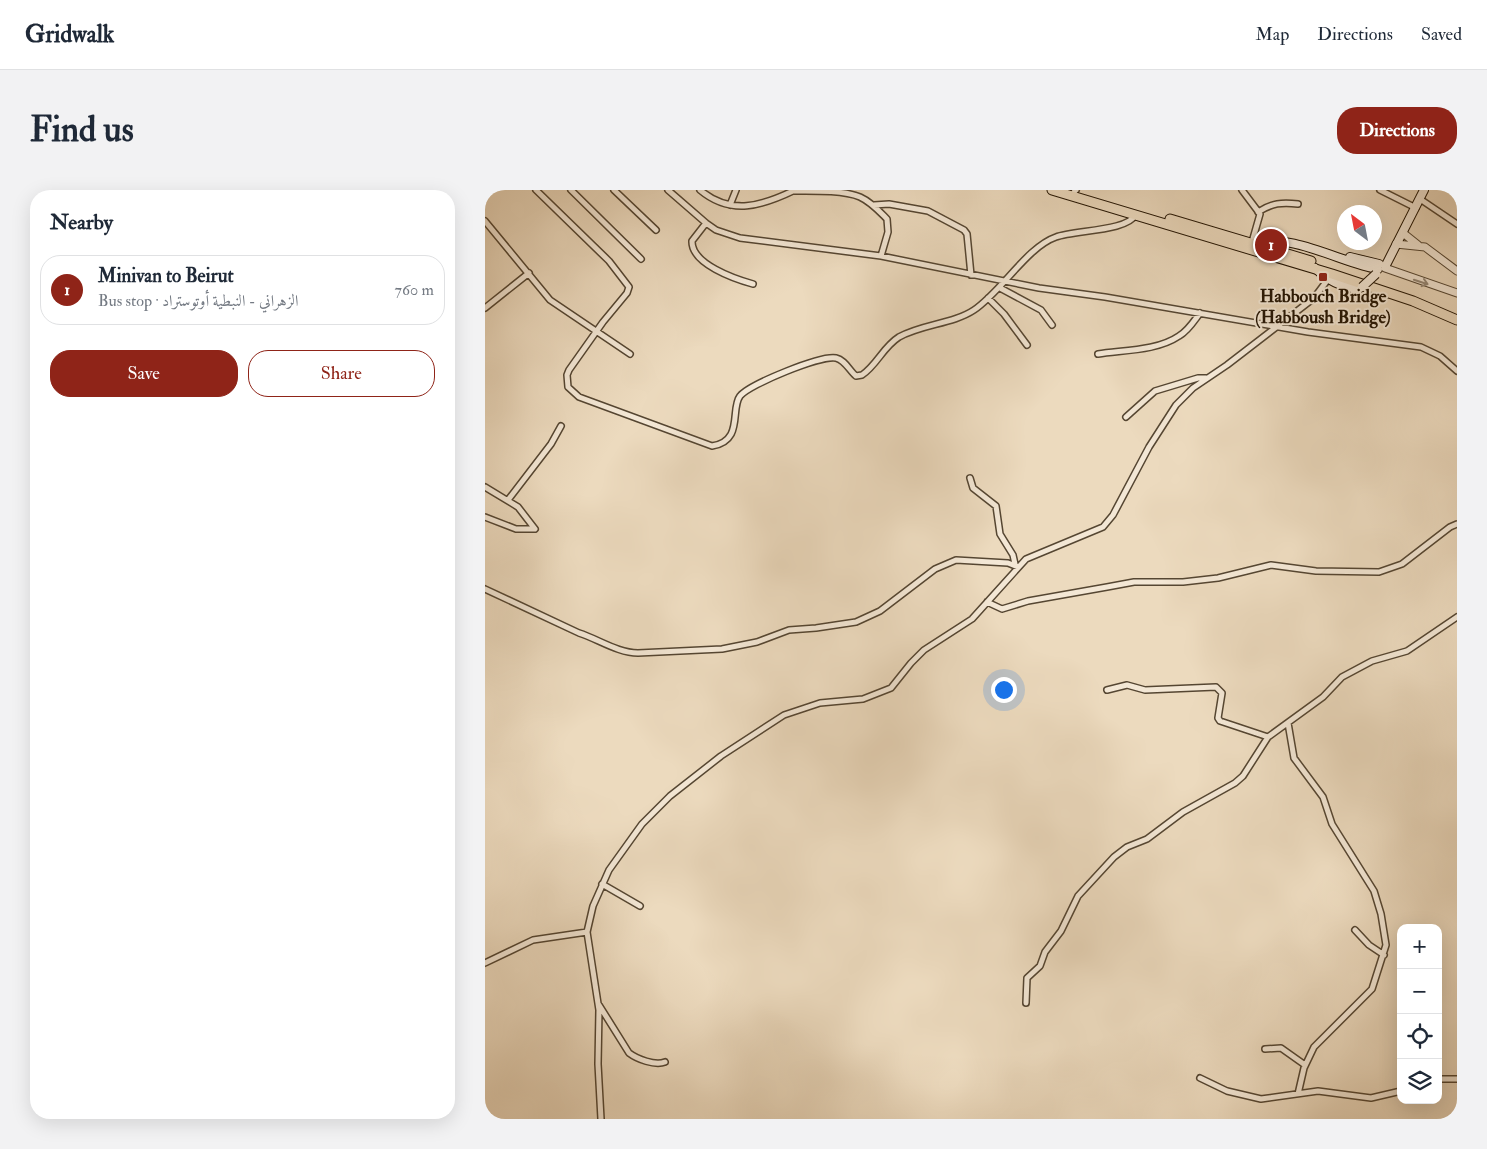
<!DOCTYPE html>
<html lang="en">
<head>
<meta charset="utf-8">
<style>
	body { margin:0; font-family:"IM FELL Double Pica",Amiri,serif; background:#f2f2f3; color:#1f2937 }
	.controls { position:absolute; right:15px; bottom:15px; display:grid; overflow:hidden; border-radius:10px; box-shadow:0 5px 20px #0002 }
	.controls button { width:45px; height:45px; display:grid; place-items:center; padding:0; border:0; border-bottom:1px solid #e0e1e3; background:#fff; color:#1f2937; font:25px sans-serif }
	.compass { position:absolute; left:852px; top:15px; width:45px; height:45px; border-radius:50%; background:#fff; box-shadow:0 5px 20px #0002; rotate:328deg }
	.you { position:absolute; left:518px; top:499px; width:18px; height:18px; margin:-12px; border:4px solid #fff; border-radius:50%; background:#1a73e8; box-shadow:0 0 0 8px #1a73e833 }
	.badge { display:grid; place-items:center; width:32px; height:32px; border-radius:50%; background:#8f2418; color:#fff; font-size:16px; font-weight:700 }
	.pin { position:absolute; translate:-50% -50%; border:2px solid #fff; box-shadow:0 1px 5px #0006 }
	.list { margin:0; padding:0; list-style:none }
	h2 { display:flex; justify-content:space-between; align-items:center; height:65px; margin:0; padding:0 20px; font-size:21px }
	h2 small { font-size:16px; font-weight:400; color:#747a83 }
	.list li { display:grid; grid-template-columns:32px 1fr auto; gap:15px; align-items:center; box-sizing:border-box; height:70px; margin:0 10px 10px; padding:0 10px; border:1px solid #e0e1e3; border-radius:20px }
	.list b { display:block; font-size:19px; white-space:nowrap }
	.list p { margin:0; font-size:16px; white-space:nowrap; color:#747a83 }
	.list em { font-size:16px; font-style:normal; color:#747a83 }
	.actions { display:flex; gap:10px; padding:15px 20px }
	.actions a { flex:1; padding:11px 0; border:1px solid #8f2418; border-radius:20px; text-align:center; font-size:18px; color:#8f2418 }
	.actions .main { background:#8f2418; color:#fff }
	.icon { flex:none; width:28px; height:28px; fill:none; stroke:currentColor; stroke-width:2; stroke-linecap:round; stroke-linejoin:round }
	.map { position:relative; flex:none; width:972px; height:929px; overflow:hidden; border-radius:20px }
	header { display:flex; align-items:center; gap:30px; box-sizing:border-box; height:70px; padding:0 25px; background:#fff; border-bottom:1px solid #e0e1e3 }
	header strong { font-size:24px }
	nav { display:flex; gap:28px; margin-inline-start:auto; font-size:18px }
	.intro { display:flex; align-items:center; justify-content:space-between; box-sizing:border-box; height:120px; padding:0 30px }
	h1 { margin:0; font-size:35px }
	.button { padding:12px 22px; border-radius:20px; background:#8f2418; color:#fff; font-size:18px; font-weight:700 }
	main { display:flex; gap:30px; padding:0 30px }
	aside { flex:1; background:#fff; border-radius:20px; box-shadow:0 5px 20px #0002 }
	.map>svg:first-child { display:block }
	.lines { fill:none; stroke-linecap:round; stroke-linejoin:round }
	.minor-casing { stroke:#554632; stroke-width:8 }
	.tertiary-casing { stroke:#554632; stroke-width:9 }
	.secondary-casing { stroke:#231403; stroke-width:10 }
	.trunk-casing { stroke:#231403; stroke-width:11 }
	.minor { stroke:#f3e7d5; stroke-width:5 }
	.tertiary { stroke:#f3e7d5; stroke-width:7 }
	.secondary { stroke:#f3e7d5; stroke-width:8 }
	.trunk { stroke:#ecdabe; stroke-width:9 }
	.secondary-bridge-casing { stroke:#231403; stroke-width:10; stroke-linecap:butt }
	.secondary-bridge { stroke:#f3e7d5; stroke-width:8 }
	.oneway { stroke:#958876 }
	.poi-dot { fill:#8f2418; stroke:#f3e7d5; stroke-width:2 }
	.labels { text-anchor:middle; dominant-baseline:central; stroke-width:4; stroke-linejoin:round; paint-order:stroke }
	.poi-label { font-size:18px; font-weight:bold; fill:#231403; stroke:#f3e7d5 }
</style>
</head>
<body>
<header>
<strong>Gridwalk</strong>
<nav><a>Map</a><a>Directions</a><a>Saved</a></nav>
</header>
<div class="intro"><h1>Find us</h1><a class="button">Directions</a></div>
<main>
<aside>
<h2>Nearby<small></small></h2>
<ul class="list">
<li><span class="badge">1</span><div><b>Minivan to Beirut</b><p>Bus stop · الزهراني - النبطية أوتوستراد</p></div><em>760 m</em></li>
</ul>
<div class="actions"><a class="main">Save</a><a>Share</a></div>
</aside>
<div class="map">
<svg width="972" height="929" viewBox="0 0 972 929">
	<rect width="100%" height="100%" fill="#ecdabe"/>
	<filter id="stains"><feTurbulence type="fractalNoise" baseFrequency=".004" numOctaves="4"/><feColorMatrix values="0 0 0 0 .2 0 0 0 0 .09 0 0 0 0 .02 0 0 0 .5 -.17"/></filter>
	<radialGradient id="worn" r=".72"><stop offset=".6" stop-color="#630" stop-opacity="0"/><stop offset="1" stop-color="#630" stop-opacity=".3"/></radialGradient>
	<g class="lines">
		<defs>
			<path id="minor" d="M51,0l73,71 20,26 -2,6 -24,29 -34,48 -2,5 1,12 11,10 133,49c32,-5 18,-37 28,-50 10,-12 81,-41 96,-38 9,2 13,12 20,18l6,-1c15,-10 21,-28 37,-38 23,-13 54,-13 75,-27 28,-19 53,-63 82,-73 18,-7 72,-6 79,-22
				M86,0l70,69
				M129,0l42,40
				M183,0l38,33 10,7 24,8 141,18 158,32 66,9 203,35 113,15 19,9 17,15
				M215,0c31,26 62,16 95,0
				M757,0l18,24 -8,28
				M895,0l36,18
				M309,1c18,0 49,-1 66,6 11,5 18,13 27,22l1,13 -7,24
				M589,2l2,-2
				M935,9l37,25
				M245,15l6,-15
				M389,15l15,-1 39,7 36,19 3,4 4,41
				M773,22c14,-9 24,-10 40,-8
				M0,31l65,79 80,54
				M221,33l-14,18c-1,23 43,38 61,43
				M515,98l41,22 11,15
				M503,108l16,16 23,31
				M0,118l44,-35
				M613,164c25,-4 59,-3 81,-18 9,-5 15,-15 21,-23
				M641,227l29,-26 43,-13h8
				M485,288l3,10 23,18 4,28 13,21 2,9
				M0,297l33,20 17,22h-19l-31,-12
				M23,310l43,-56 10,-18
				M0,399l94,44c19,6 39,20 59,20l84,-4 35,-7 32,-12 27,-2 40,-6 24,-11 55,-42 21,-9 52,3 10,4
				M502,412l15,7 26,-8 79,-14 27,-5h49l35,-4 53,-13 45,6 63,1 23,-8 48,-37 7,-3
				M622,500l20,-5 18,5 71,-3 6,6 -4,25 2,3 48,16 55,-40 19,-20 30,-16 35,-10 50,-34
				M803,533l6,35 29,39 9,27 42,67 7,23 5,31 -14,44 -58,58 -10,21 -6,26
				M117,694l38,22
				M870,740l14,15 15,10
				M0,773l48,-23 54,-8
				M541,813l1,-25 13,-12 5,-14 16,-21 17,-35 36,-39 13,-10 20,-8 36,-27 52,-29 8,-7 25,-39
				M114,815l30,48c8,6 26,13 36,9
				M780,859l16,-1 24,17
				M715,888l27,13 34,8 57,-8 53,7 30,-7
				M953,889h19
				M116,929l-3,-55 1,-54 -12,-78 6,-26 16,-36 33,-46 28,-28 51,-40 63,-41 36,-12 43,-4 28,-11 20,-25 13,-13 48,-31 54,-60 77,-32 10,-12 36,-68 27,-42 17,-17 34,-23 87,-67 15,-20"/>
			<path id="tertiary" d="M918,43l15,12
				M911,54l29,3 32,24
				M900,78l72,25"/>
			<path id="secondary" d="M776,55c23,-15 89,21 117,24
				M865,67l29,7
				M901,75l38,-75
				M830,78c12,12 26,19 42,21l5,-2"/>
			<path id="trunk" d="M567,0l280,84 81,27 44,19
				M685,29l141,42"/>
		</defs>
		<!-- minor casing -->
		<use href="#minor" class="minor-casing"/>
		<!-- tertiary casing -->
		<use href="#tertiary" class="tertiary-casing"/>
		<!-- secondary casing -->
		<use href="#secondary" class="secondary-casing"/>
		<!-- trunk casing -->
		<use href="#trunk" class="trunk-casing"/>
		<!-- minor -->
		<use href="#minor" class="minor"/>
		<!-- tertiary -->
		<use href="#tertiary" class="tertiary"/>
		<!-- secondary -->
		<use href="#secondary" class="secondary"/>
		<!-- trunk -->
		<use href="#trunk" class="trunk"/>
		<defs>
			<path id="secondary-bridge" d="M877,97l14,-13"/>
		</defs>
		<!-- secondary-bridge casing -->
		<use href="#secondary-bridge" class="secondary-bridge-casing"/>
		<!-- secondary-bridge -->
		<use href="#secondary-bridge" class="secondary-bridge"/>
	</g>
	<!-- one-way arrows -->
	<defs><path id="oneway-shaft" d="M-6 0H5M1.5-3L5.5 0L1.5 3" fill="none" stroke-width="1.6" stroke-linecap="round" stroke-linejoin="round" transform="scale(1.25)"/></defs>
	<use class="oneway" href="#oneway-shaft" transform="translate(936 92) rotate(18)"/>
	<!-- markers -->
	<rect class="poi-dot" x="833" y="82" width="10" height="10" rx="2.5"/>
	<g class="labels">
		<!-- poi labels -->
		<g class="poi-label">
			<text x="838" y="106">Habbouch Bridge<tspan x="838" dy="21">(Habboush Bridge)</tspan></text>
		</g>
	</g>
	<rect width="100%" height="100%" filter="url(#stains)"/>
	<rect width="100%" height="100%" fill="url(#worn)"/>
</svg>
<div class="controls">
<button>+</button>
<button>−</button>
<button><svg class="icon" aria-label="locate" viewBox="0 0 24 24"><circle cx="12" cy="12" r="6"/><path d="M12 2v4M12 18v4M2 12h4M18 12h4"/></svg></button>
<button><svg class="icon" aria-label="layers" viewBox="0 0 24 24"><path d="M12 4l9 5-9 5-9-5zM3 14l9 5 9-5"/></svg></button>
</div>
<svg class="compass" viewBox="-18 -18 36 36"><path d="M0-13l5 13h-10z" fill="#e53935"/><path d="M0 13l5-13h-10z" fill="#747a83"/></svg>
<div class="you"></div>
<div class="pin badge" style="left:786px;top:55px">1</div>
</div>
</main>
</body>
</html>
